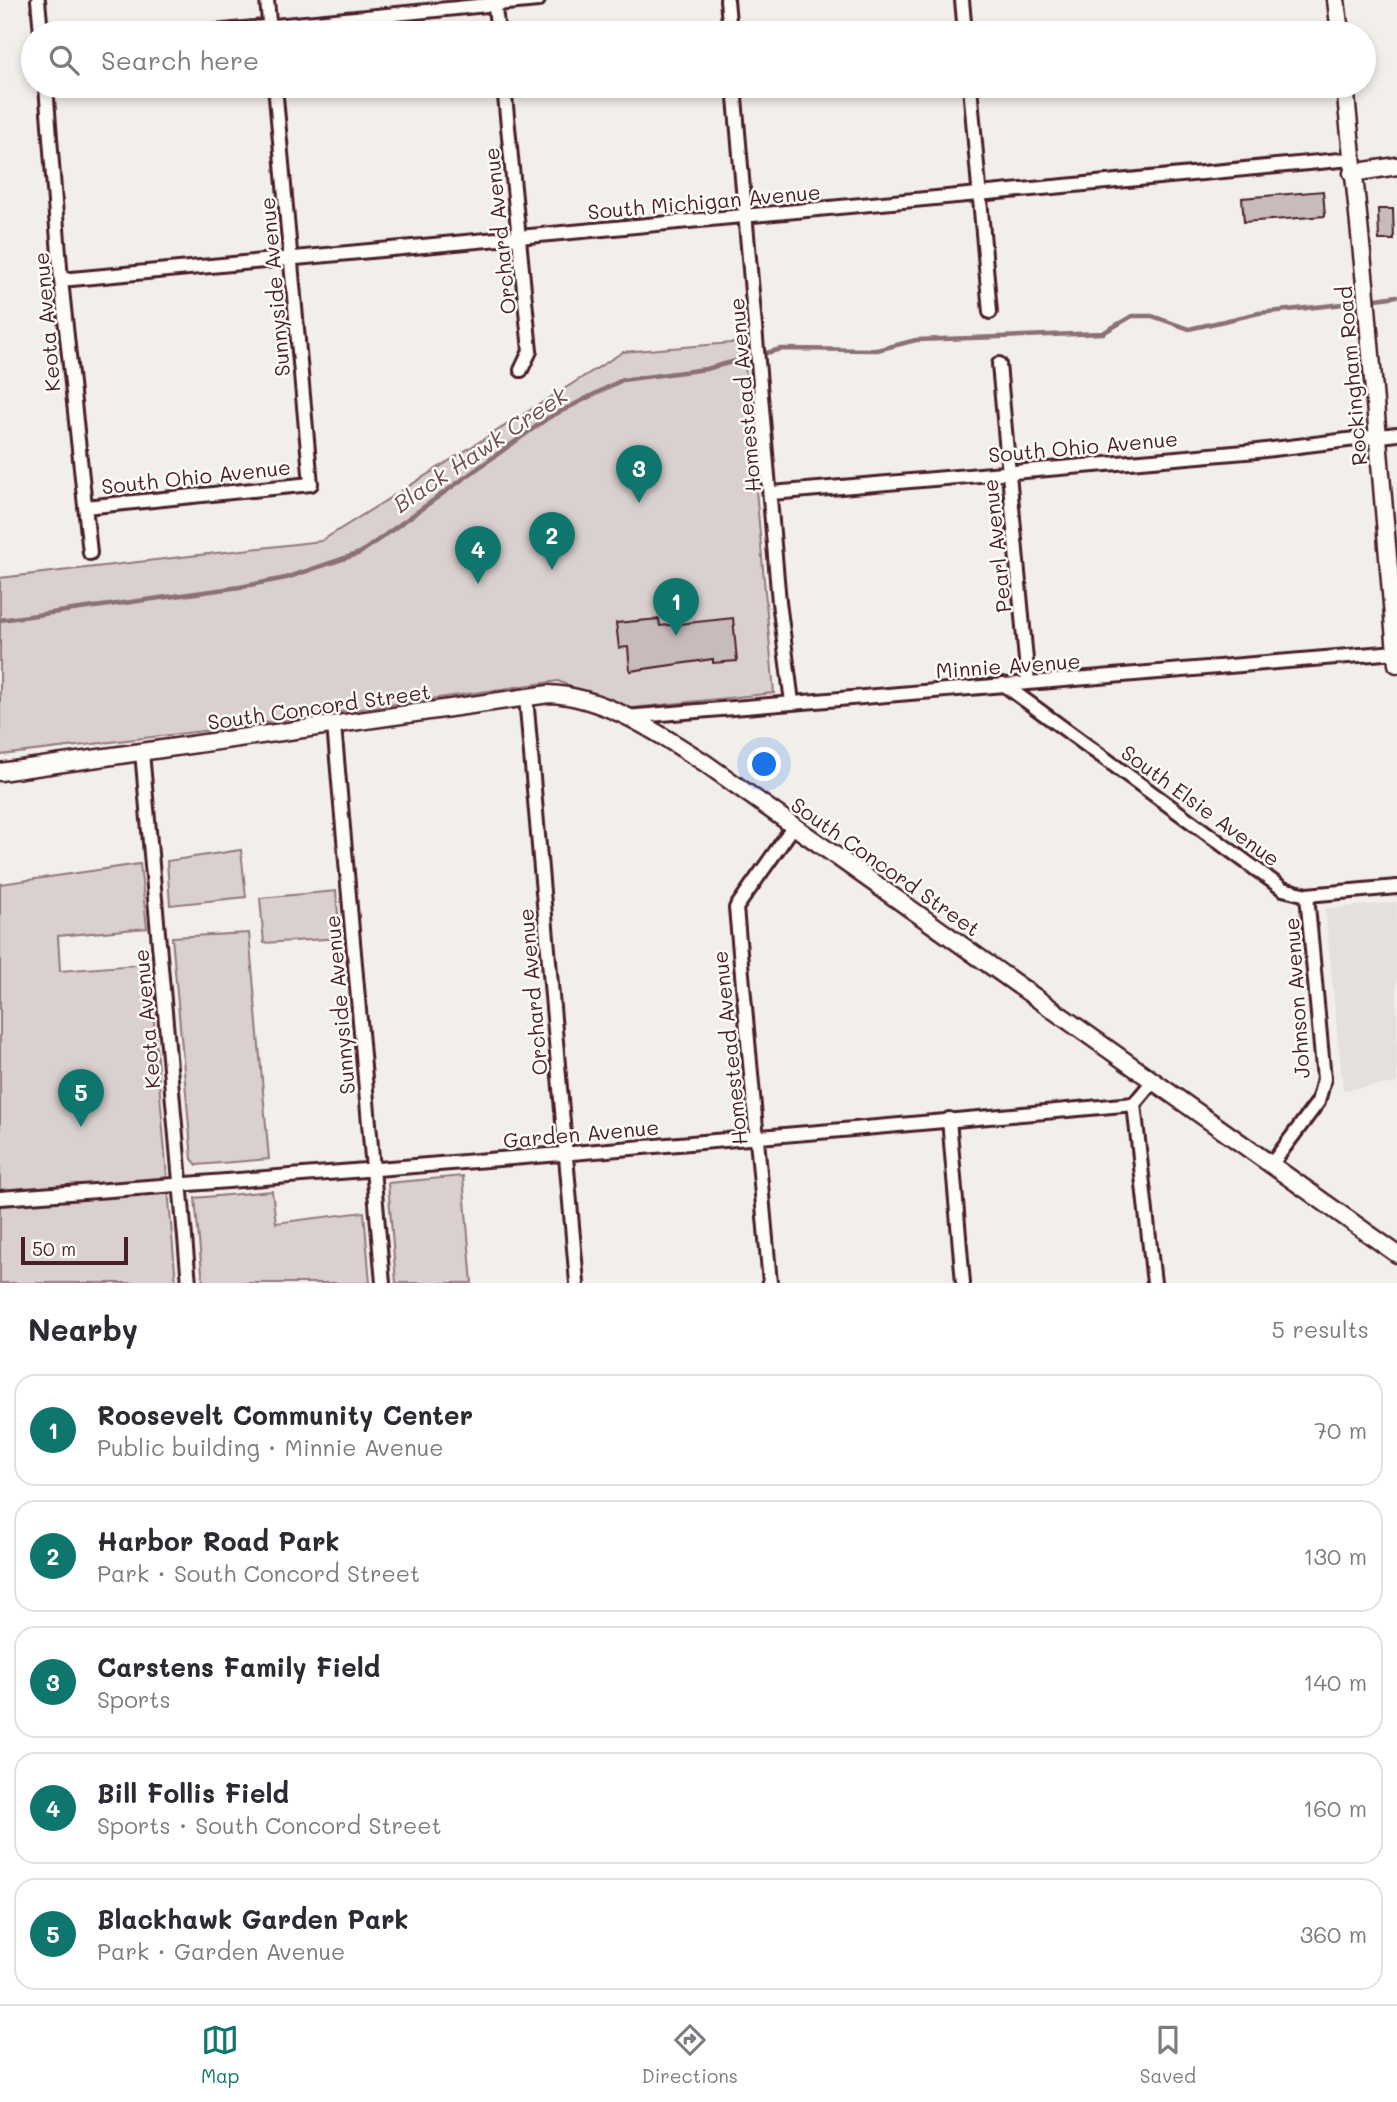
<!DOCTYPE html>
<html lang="en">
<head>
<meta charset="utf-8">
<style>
	body { margin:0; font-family:Mali,sans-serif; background:#f2f2f3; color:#2b2b33 }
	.scale { position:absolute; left:21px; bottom:18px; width:107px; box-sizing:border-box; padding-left:7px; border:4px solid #4a1f2b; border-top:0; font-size:19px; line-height:24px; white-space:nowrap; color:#4a1f2b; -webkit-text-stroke:5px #fdfcf7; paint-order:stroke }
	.you { position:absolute; left:765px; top:765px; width:24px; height:24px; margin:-18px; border:5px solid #fff; border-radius:50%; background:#1a73e8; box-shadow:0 0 0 10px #1a73e833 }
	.badge { display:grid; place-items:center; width:46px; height:46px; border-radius:50%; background:#0f766e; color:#fff; font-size:23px; font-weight:700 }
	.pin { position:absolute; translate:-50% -58px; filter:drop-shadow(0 2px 4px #0008) }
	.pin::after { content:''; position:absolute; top:37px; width:24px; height:21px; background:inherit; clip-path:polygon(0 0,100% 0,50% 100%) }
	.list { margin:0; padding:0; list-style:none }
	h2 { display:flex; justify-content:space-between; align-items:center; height:91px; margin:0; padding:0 28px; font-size:30px }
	h2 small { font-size:23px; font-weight:400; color:#7c7c81 }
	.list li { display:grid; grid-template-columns:46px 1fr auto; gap:21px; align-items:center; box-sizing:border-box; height:112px; margin:0 14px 14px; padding:0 14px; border:2px solid #e1e1e2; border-radius:21px }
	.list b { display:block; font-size:26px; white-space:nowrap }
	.list p { margin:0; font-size:23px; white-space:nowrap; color:#7c7c81 }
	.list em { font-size:23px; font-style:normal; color:#7c7c81 }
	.icon { flex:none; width:38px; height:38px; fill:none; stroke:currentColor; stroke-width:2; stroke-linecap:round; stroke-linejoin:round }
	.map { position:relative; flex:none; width:1397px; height:1283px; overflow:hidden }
	.search { position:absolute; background:#fff; box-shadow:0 4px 10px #0003; left:21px; right:21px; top:21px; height:77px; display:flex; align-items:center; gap:18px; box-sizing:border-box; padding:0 24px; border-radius:38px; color:#7c7c81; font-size:26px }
	.sheet { height:721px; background:#fff }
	nav { display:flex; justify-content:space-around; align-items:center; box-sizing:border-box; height:98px; border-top:2px solid #e1e1e2; background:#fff; font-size:19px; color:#7c7c81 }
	nav a { display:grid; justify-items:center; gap:4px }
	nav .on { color:#0f766e }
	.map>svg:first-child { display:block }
	.built { fill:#e5dfdd }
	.green { fill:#d9d0cf; stroke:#92787d; stroke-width:2 }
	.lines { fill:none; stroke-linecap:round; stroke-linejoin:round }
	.stream { stroke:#8b6f75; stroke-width:4.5 }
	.building { fill:#c8bbbb; stroke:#4a1f2b; stroke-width:2 }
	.minor-casing { stroke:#4a1f2b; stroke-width:18 }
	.tertiary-casing { stroke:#4a1f2b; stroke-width:21 }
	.minor { stroke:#fdfcf7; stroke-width:12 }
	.tertiary { stroke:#fdfcf7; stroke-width:16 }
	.labels { text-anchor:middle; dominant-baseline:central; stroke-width:5; stroke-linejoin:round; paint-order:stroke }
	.street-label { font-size:21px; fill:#4a1f2b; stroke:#fdfcf7 }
	.water-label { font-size:23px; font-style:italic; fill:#704e56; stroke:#fdfcf7 }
</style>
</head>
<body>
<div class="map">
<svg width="1397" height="1283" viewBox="0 0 1397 1283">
	<rect width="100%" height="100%" fill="#f2efeb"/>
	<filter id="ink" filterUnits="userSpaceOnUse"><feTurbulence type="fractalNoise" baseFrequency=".0143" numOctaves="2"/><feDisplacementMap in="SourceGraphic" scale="14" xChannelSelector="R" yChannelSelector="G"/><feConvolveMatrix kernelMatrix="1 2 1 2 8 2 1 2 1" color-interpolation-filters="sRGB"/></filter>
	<g filter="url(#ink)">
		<!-- built -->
		<path class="built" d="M1397,902v181l-54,7 -18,-181z"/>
		<!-- green -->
		<path class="green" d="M743,342l31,351 -151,16 -65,-28 -338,48 -220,26v-177l321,-37 302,-189z
			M241,850l5,47 -76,8 -3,-44z
			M140,864l7,64 -89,8 2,35 89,-7 27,319h-176v-399z
			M336,891l4,47 -76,5 -4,-45z
			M249,933l20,226 -72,6 -5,-6 -20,-222z
			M463,1176l9,107h-76l-8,-100z
			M272,1191l4,32 88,-11 6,71h-167l-8,-85z"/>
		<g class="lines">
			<!-- stream -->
			<path class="stream" d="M1370,300l27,-4
				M0,620l240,-33 46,-9 74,-25 188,-135 74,-38 84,-11 75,-20 96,1 39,-10 187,-7 29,-17h20l37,13 70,-16 103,-11"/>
		</g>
		<!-- building -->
		<path class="building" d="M1323,191l2,25 -81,6 -2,-24z
			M1378,209h15l1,31h-15z
			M733,618l4,43 -24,2v-4l-83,12 -2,-24 -9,1 -3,-25 43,-4 1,7z"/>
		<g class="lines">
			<defs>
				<path id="minor" d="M38,0l3,33
					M267,0l3,33
					M494,0l4,33
					M727,0l3,33
					M962,0l3,33
					M203,33l335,-33
					M46,86l15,194 29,273
					M504,86l26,265 -9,19
					M734,86l45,516 13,100
					M970,86l20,226
					M61,280l1290,-121
					M999,364l29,318
					M772,493l485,-42 140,-17
					M85,507l226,-23 -36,-398
					M1003,684l280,205 24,6 90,-8
					M526,697l51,586
					M626,717l770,-65
					M334,725l49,558
					M142,752l47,531
					M1134,1104l20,179
					M949,1119l14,164
					M1271,1165l47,-63 6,-23 -17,-184
					M0,1198c378,-27 757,-60 1134,-94l20,-24
					M770,1283l-34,-375 57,-81"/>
				<path id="tertiary" d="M1336,0l4,33
					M1345,86l20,198 32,380
					M1352,173l45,-7
					M0,772l549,-78c55,2 111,40 156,69l692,491"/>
			</defs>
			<!-- minor casing -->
			<use href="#minor" class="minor-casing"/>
			<!-- tertiary casing -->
			<use href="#tertiary" class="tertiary-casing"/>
			<!-- minor -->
			<use href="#minor" class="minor"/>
			<!-- tertiary -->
			<use href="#tertiary" class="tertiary"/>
		</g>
	</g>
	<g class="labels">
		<!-- street labels -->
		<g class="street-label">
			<text transform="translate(704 201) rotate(-5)">South Michigan Avenue</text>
			<text transform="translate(499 231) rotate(-96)">Orchard Avenue</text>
			<text transform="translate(274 287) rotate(-95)">Sunnyside Avenue</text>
			<text transform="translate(46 322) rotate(-95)">Keota Avenue</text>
			<text transform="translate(1351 376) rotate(-95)">Rockingham Road</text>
			<text transform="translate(744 395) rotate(-95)">Homestead Avenue</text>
			<text transform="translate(1083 446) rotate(-5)">South Ohio Avenue</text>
			<text transform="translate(196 476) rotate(-6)">South Ohio Avenue</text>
			<text transform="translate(996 546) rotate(-96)">Pearl Avenue</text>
			<text transform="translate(1008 665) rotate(-4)">Minnie Avenue</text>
			<text transform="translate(319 706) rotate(-8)">South Concord Street</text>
			<text transform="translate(1201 805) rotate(36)">South Elsie Avenue</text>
			<text transform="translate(886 866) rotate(35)">South Concord Street</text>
			<text transform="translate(532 992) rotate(-95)">Orchard Avenue</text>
			<text transform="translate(1296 998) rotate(-94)">Johnson Avenue</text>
			<text transform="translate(339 1005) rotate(-95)">Sunnyside Avenue</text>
			<text transform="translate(146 1019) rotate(-95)">Keota Avenue</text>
			<text transform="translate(729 1048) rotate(-96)">Homestead Avenue</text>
			<text transform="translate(581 1133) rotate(-5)">Garden Avenue</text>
		</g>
		<!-- water labels -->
		<g class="water-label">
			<text transform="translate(480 449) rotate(-34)">Black Hawk Creek</text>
		</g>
	</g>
</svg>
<div class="scale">50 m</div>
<div class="you"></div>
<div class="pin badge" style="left:676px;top:636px">1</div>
<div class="pin badge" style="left:552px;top:570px">2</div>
<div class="pin badge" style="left:639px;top:503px">3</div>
<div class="pin badge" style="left:478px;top:584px">4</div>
<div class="pin badge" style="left:81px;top:1127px">5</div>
<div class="search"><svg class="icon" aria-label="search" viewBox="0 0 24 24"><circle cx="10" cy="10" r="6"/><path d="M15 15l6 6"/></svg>Search here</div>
</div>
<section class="sheet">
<h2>Nearby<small>5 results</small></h2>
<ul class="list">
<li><span class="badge">1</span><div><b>Roosevelt Community Center</b><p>Public building · Minnie Avenue</p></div><em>70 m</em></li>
<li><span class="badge">2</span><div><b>Harbor Road Park</b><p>Park · South Concord Street</p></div><em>130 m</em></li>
<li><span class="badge">3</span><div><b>Carstens Family Field</b><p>Sports</p></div><em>140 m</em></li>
<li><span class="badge">4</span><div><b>Bill Follis Field</b><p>Sports · South Concord Street</p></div><em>160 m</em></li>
<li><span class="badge">5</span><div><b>Blackhawk Garden Park</b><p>Park · Garden Avenue</p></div><em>360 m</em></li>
</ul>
</section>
<nav>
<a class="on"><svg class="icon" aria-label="map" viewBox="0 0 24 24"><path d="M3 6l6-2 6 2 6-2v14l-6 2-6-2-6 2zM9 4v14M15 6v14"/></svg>Map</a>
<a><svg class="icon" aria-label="directions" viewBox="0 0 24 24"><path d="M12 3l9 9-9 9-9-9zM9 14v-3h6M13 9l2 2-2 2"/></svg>Directions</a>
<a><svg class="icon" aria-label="saved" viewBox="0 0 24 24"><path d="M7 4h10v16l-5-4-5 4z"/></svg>Saved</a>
</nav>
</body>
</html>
